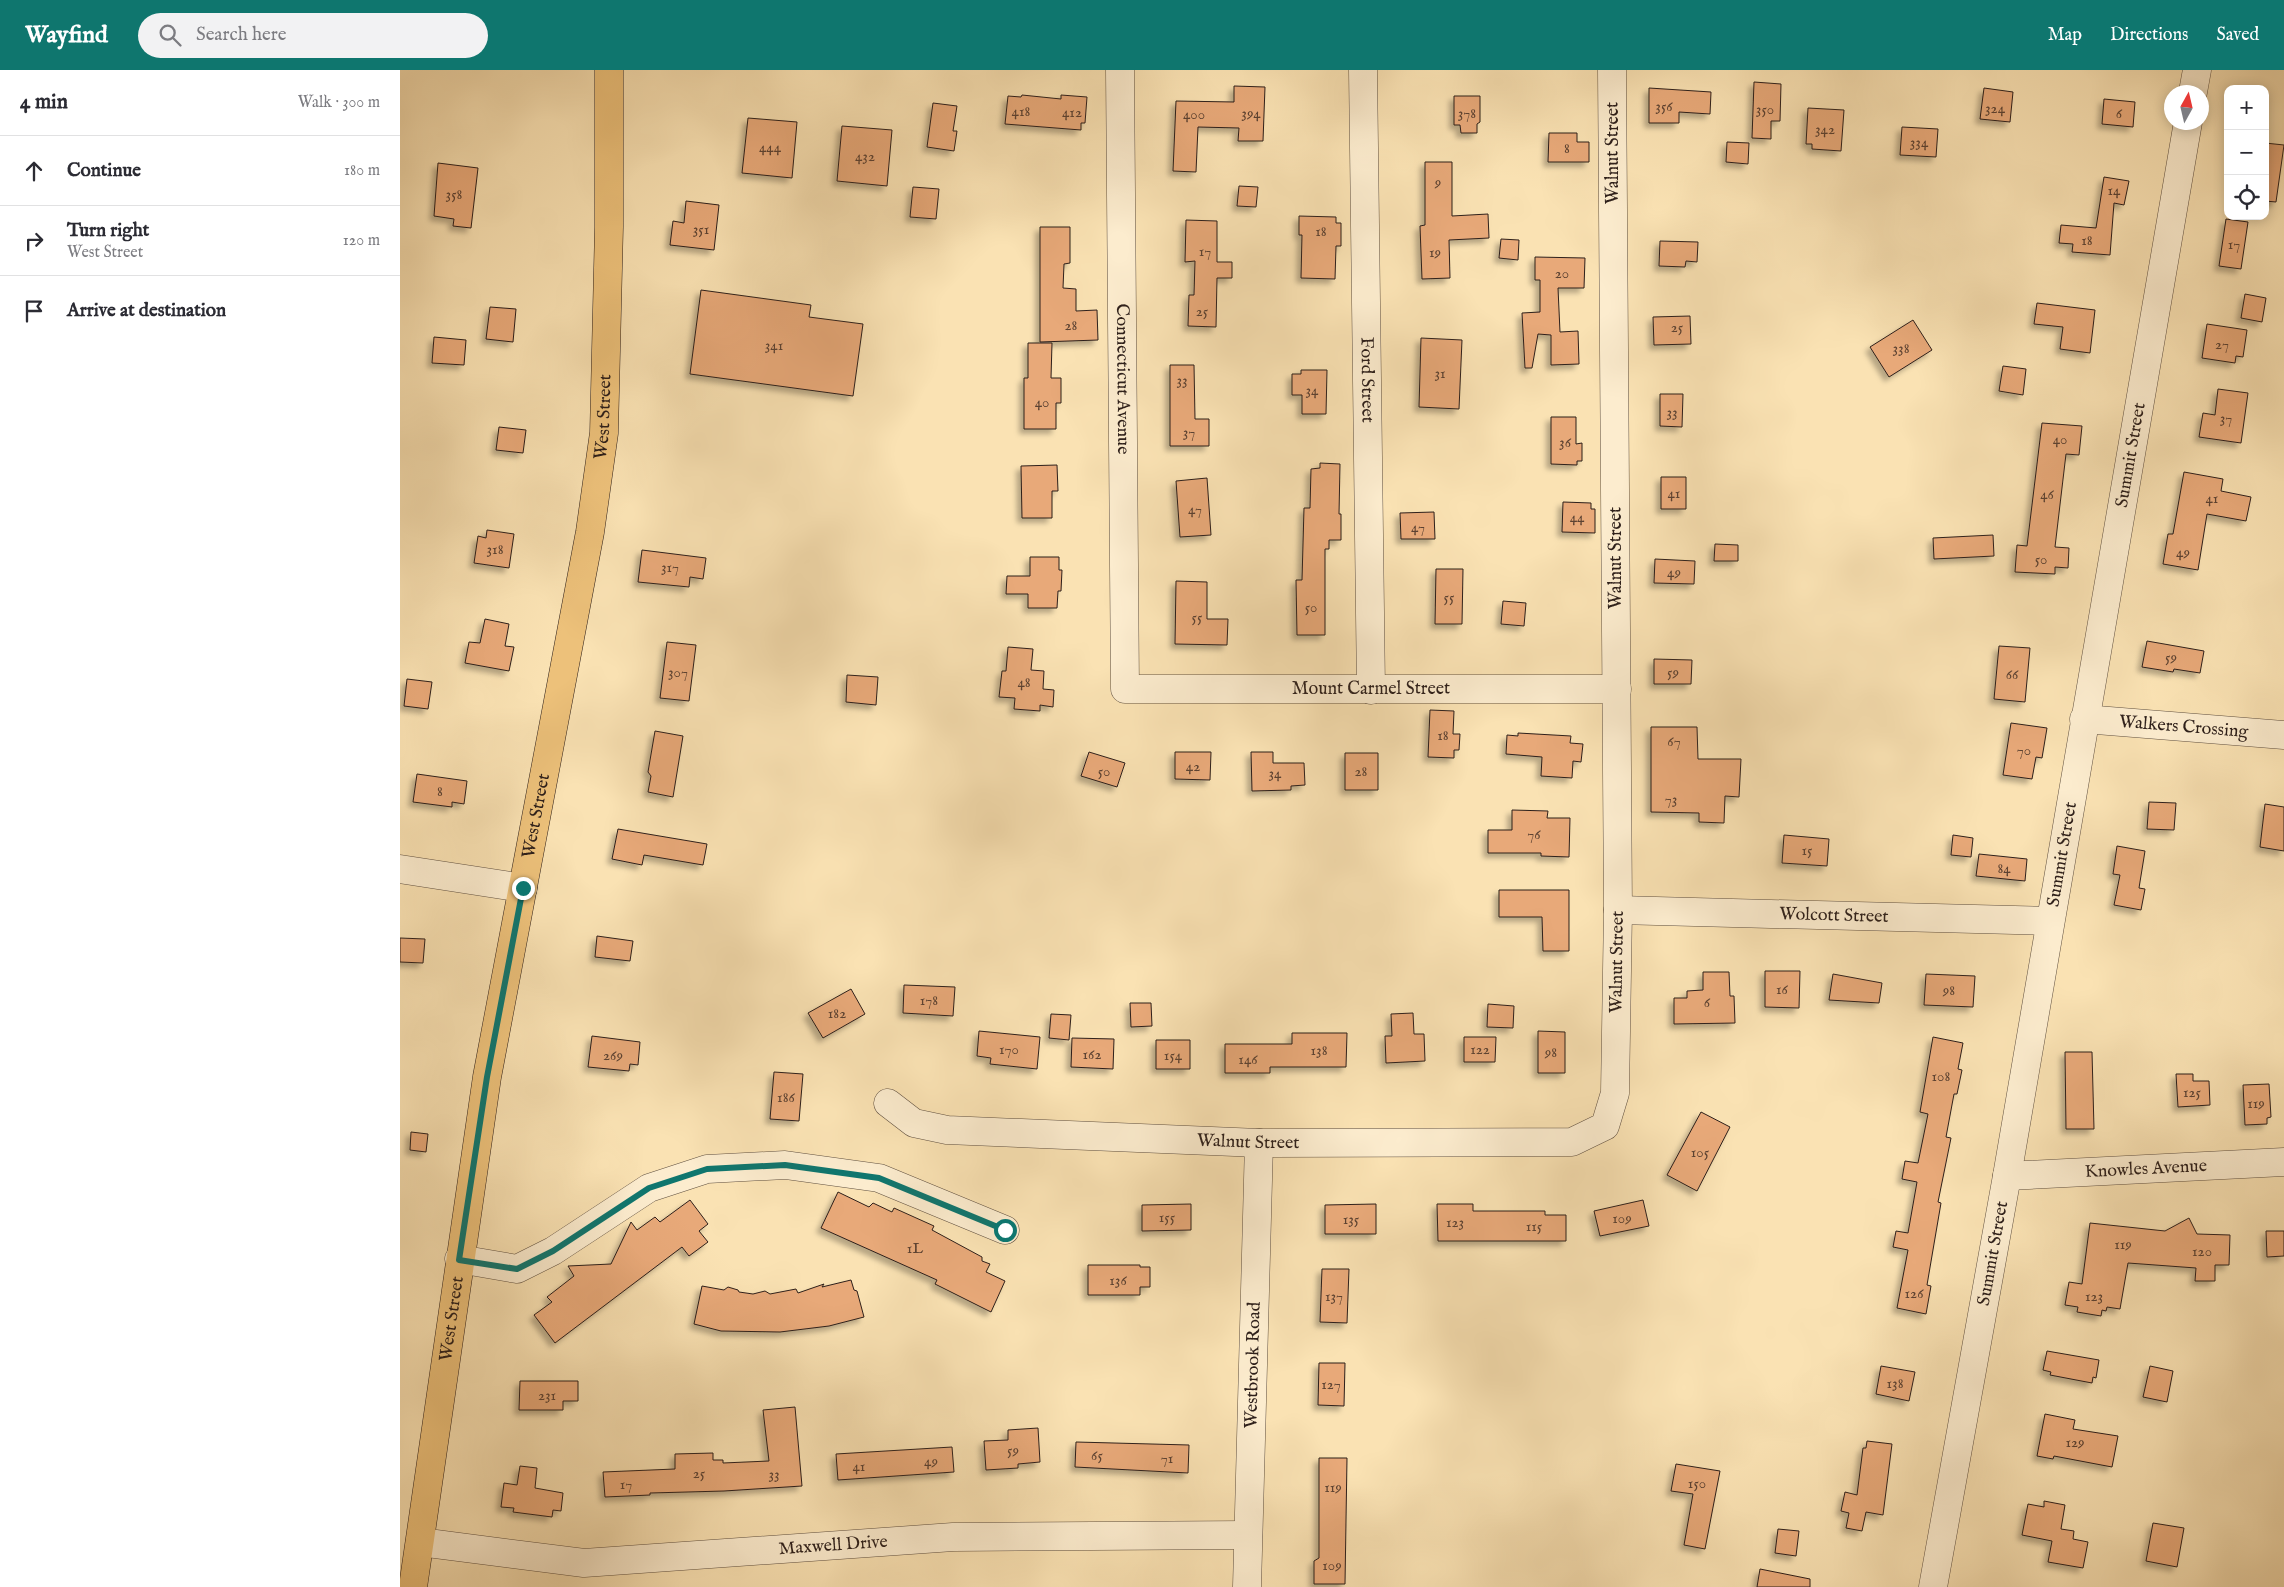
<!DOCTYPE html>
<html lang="en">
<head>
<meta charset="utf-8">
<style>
	body { margin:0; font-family:"IM FELL English",serif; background:#f2f2f3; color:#2b2b33 }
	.controls { position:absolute; right:15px; top:15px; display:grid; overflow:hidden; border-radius:10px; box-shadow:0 2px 12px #0003 }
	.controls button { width:45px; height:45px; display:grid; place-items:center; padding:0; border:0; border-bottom:1px solid #e1e1e2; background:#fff; color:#2b2b33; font:25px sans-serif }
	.compass { position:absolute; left:1764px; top:15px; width:45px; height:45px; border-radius:50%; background:#fff; box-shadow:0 2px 12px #0003; rotate:8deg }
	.stop { position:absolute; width:15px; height:15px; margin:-11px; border:4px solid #0f766e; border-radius:50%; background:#fff }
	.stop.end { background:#0f766e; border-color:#fff; box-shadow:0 1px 5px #0008 }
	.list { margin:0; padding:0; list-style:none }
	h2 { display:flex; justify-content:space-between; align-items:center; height:65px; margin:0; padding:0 20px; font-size:21px }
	h2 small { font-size:16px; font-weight:400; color:#7c7c81 }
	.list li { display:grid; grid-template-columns:32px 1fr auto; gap:15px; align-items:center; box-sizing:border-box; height:70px; padding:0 20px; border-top:1px solid #e1e1e2 }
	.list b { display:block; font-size:19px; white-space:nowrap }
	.list p { margin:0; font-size:16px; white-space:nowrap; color:#7c7c81 }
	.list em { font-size:16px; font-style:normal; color:#7c7c81 }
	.icon { flex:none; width:28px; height:28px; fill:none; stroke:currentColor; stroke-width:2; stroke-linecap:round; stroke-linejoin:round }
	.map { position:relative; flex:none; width:1884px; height:1517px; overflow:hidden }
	header { display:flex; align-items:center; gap:30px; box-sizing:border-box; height:70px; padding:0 25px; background:#0f766e; color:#fff }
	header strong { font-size:24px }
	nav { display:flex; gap:28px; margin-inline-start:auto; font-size:18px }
	.search { width:350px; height:45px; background:#f2f2f3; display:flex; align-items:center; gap:12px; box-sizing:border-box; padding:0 18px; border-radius:28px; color:#7c7c81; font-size:19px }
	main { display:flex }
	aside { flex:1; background:#fff }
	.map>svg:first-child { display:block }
	.building { fill:#e8a979; stroke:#2d1f1a; filter:url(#shadow) }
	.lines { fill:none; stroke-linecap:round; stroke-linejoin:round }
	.minor-casing { stroke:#605040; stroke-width:29 }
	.major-casing { stroke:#2d1f1a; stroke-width:29 }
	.minor { stroke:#fcecce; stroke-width:28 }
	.major { stroke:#edc17a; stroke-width:28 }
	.route { stroke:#0f766e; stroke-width:6 }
	.labels { text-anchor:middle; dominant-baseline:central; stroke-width:4; stroke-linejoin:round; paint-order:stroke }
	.number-label { font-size:15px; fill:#5c4232 }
	.street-label { font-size:18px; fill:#2d1f1a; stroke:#fcecce }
</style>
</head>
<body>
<header>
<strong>Wayfind</strong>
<div class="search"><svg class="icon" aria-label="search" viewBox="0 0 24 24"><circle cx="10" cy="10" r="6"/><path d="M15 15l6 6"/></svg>Search here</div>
<nav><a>Map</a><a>Directions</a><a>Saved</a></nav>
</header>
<main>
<aside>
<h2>4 min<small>Walk · 300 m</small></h2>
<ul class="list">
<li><svg class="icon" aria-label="ahead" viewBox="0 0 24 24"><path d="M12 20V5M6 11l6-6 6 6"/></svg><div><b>Continue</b></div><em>180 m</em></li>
<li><svg class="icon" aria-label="right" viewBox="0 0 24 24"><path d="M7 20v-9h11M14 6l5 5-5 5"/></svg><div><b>Turn right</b><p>West Street</p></div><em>120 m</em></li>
<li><svg class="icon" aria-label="arrive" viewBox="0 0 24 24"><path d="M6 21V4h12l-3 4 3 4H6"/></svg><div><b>Arrive at destination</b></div></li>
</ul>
</aside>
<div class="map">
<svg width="1884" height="1517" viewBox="0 0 1884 1517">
	<defs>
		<filter id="shadow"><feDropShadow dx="-4.5" dy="4.5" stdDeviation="2.5" flood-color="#0004"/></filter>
	</defs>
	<rect width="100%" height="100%" fill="#fae2b3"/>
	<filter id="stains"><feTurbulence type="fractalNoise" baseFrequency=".004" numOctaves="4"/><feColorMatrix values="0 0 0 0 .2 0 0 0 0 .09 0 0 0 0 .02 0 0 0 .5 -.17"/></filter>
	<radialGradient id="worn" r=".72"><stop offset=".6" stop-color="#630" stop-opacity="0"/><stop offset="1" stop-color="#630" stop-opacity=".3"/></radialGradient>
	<!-- building -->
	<path class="building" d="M1354,12l27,2 -1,37h-9v18l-19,-1z
		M834,16l31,1 -2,54h-25l1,-13 -41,-1 -2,45 -23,-1 3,-70 58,1z
		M1249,18l62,4 -1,22 -31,-2v11h-30z
		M1584,18l29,4 -3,30 -30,-3z
		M622,25l39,4v-4l26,2 -2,26h-4v7l-76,-6 3,-28 13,1z
		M1054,26h26v26l-3,2v9h-16l-1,-8h-6z
		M1704,29l31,3 -2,25 -31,-3z
		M533,33l24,3 -4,25h4l-3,20 -27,-4z
		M1408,38l36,2 -3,41 -29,-2v-5h-6z
		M348,48l49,4 -5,56 -50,-5z
		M442,56l50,4 -5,56 -50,-5z
		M1502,57l36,2 -2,28 -36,-2z
		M1149,63h28v9h12v20h-41z
		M1327,72l22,1 -1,21 -22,-2z
		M1865,73l19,2 -8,57 -11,-1z
		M1025,92h27v54l36,-2 1,24 -40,2 1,38 -28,1 -2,-53 5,-1z
		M38,93l40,5 -7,60 -18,-2 1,-7 -20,-3z
		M1704,107l25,4 -5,24 -10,-2 -4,52 -38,-3 1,-8 -14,-1 2,-18 35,3z
		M839,116l19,1 -2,20 -19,-1z
		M513,117l26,2 -3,30 -26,-2z
		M286,131l33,4 -5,45 -44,-5 3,-24 11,2z
		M899,146l37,1v6h5v23h-5l-1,33 -34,-1 1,-43h-3z
		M1826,149l22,3 -7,47 -22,-3z
		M786,150l31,1v41h15v16h-15l-1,49 -28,-1 1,-31h5l1,-34 -10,1z
		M640,157h30v36l-6,1 -1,24 13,1v22l21,-1 1,30 -58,2z
		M1101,169l18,1 -1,20 -19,-2z
		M1260,171l38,1 -1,20 -11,-1 -1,6 -26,-1z
		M1135,187l50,1 -1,30h-26l2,44 18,-1 1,33 -28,1v-30l-13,-1 -6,34h-7l-3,-55 18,-1v-32h-5z
		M301,220l110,15 -2,12 54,7 -10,72 -163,-22z
		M1845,224l21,4 -4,24 -21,-4z
		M1637,233l58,7 -5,43 -30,-4 3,-22 -29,-3z
		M90,237l26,2 -3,33 -27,-3z
		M1290,246l1,28 -37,1 -1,-28z
		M1513,250l19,30 -43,27 -19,-30z
		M1807,254l40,6 -4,27 -7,-1 -1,7 -33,-5z
		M34,267l32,3 -2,25 -32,-2z
		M1021,268l41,2 -3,69 -40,-2z
		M628,273h24l-1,35h10v25h-5v26h-32v-51h4z
		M770,295h24l1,54h14v27h-39z
		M1603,296l23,3 -3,26 -24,-4z
		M901,300h26l-1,44h-24v-19h-10v-21h9z
		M1818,319l30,4 -7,50 -42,-6 4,-24 12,2z
		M1260,324h23l-1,33 -22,-1z
		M1151,347h25v27l6,-1v18h-5v4l-26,-1z
		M1642,353l40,3 -3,29 -13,-1 -11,93 14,1 -1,20 -13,-1v7l-40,-2 2,-27 10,1z
		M99,357l27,3 -3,23 -27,-3z
		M920,393l20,1 -1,50h2v26h-12v9h-4v86h-28l-1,-55h6l2,-72h6l1,-39 9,-1z
		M657,395l1,26h-6v27h-30l-1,-52z
		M1784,402l39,7 -2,12 30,6 -5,24 -39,-7 -9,56 -35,-6 5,-30h5z
		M1261,407h25v32h-25z
		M807,408l4,57 -31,2 -4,-56z
		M1163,432l28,1v6h4v24l-33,-1z
		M1034,442l1,27h-34l-1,-26z
		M87,460l27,4 -5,34 -35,-5 4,-27 8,2z
		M1593,465l1,21 -60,3 -1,-21z
		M1315,474l23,1v16h-24z
		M242,480l64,8 -3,21 -13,-2 -1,10 -51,-5z
		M630,487h29v13h3l-1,21h-3l-1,17h-29v-14h-22l1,-18h23z
		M1255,489l40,2 -1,23 -40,-1z
		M1036,499h27l-1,55h-27z
		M776,511l31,1v37h21l-1,26 -52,-1z
		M1103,531l23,2 -2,23 -23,-2z
		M85,549l24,5 -4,22 9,1 -5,24 -44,-8 4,-21 11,1z
		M1747,571l57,10 -4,22 -26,-4 -1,3 -31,-5z
		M267,572l29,3 -7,56 -29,-3z
		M1599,576l31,2 -5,54 -31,-3z
		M608,577l25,2 -2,21 13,1 -1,18 11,1 -1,17 -13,-2v6l-26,-2 1,-11 -16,-1 3,-26h4z
		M1254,589l38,1 -1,24h-37z
		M447,605l31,2 -2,28 -30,-3z
		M7,609l25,3 -4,27 -24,-3z
		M1030,640l24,1 -1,23h7l-1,16h-5v8l-26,-1z
		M1611,653l36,5 -5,30 -6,-1 -4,22 -29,-4z
		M1251,657h46l1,32h43l-2,38 -14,-1 -1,27 -25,-1v-9l-48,-1z
		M255,661l28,5 -10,61 -25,-5 3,-16 -3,-4z
		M1118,663l53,3 -1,7 13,1 -2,18 -8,-1 -1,17 -31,-2 1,-19 -36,-3 1,-19 11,1z
		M689,682l36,11 -8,24 -36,-11z
		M775,682h36l-1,28 -35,-1z
		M851,682h22v11h31l1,22 -14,1v4l-39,1z
		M945,683h33v37h-33z
		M17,704l50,7 -3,23 -12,-2v5l-39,-5z
		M1749,732l27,1 -2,27 -27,-1z
		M1865,734l19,3v44l-24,-4z
		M1112,740l36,1 -1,7h23l-1,39 -28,-1v-3h-53v-23h24z
		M218,759l89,15 -4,21 -59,-10 -2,10 -30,-6z
		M1384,765l45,4 -2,27 -45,-3z
		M1553,765l20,3 -2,19 -20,-2z
		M1717,776l28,5 -6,37 6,1 -4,21 -27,-5 6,-30 -7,-1z
		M1579,784l48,5 -2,22 -49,-5z
		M1099,820h70v61h-26l-1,-34h-43z
		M197,866l36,5 -3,20 -35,-4z
		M0,868l25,1 -2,24 -23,-1z
		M1365,901h35l-1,37 -34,-1z
		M1303,902h26l1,24h4l1,27 -61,1v-26h13v-7l16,-1z
		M1433,904l49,9 -3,20 -50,-3z
		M1526,904l49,2 -2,31 -49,-2z
		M504,915l51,2 -2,29 -50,-3z
		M451,919l14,25 -42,24 -15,-25z
		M730,933h21l1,23 -21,1z
		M1088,934l26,2 -1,22 -26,-1z
		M1013,943l1,21h10l1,27 -39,2 -1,-27h7l-1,-22z
		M651,944l20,1 -2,25 -20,-2z
		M579,961l61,6 -3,32 -47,-5 1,-6 -14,-2z
		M1138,961l27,1v41h-27z
		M892,963h55l-1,34h-76v6h-45v-29h67z
		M192,966l48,6 -2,23 -8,-1 -1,7 -41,-4z
		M1064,967h32l-1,25h-31z
		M1533,967l30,6 -5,26 4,1 -5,24h-3l-8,43 5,1 -13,64 3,1 -14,82 4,1 -5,28 -29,-6 11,-58 -15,-3 3,-16 12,2 9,-51 -15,-3 3,-18 13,2 10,-49 -8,-2z
		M672,968l42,1 -1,30 -42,-2z
		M756,970h34v29h-34z
		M1665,982h27l2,77h-28z
		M374,1002l29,2 -4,47 -29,-2z
		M1776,1004h17v7h16l1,24 -32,2z
		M1869,1014l2,33 -4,1v6l-22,1 -2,-40z
		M1301,1042l29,15 -33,64 -30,-16z
		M11,1062l17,2 -2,18 -16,-2z
		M438,1122l31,15 4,-4 19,9 2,-4 40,18 -2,4 50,27v4l8,3 -4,8 19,9 -14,31 -56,-28 2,-4 -116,-52z
		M290,1130l18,24 -9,7 9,11 -19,14 -7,-9 -127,96 -21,-28 18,-13 -5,-5 27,-21 -6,-10 43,-2 20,-42 6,8 18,-13 5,5z
		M1243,1130l6,26 -49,10 -6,-25z
		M791,1134v26l-49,1v-26z
		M976,1134v30h-51v-29z
		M1037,1134h36v7h72v4h21v26h-128z
		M1789,1148l8,16 33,1 -1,30h-14v16h-20l1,-13 -68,-5 -8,46 -13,-2 -1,4 -4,-1 -1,6 -24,-4 1,-5 -13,-2 4,-23 13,2 8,-61 75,8z
		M1866,1161h18v25l-17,1z
		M688,1195h52v2h10v20h-10v8h-52z
		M922,1199h27l-2,54 -27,-1z
		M451,1210l3,10 3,1 7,26 -35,9 -49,6 -59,-1 -27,-7 8,-38 22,4 4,-3 10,3 1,2 14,2 12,-3 5,3 26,-5 2,4 26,-9 -2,3z
		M1647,1281l52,9 -3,18 -3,-1 -1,6 -42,-8 1,-3 -8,-2z
		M919,1293h26l-1,43 -26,-1z
		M1481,1296l34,6 -6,29 -33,-7z
		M1750,1296l23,5 -6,31 -24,-5z
		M120,1311h58v20h-15v9h-44z
		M395,1337l7,79 -78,5 -74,2v2l-45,2 -2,-25 72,-3v-15l38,-1v7h10v3l46,-2 -6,-51z
		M1645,1344l30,6 -2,9 45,7 -6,31 -58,-11 -1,3 -16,-3z
		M638,1358l2,34 -22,2v4l-32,2 -2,-29 24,-1v-10z
		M1467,1371l25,3 -9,71 -17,-3 -4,19 -16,-3 3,-15 -8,-2 4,-19 12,3 6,-47h3z
		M676,1372l113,3 -1,28 -113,-6z
		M552,1377l2,25 -116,8 -2,-26z
		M919,1388h28l-2,126h-31v-23l5,-3z
		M1276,1394l44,7 -15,78 -21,-4 9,-51 -22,-3z
		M120,1396l17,2 -2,20 28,5 -2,18 -8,-1 -1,7 -39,-5 1,-4 -13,-1 3,-24 13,2z
		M1644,1431l21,4 -4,24 13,2 -1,8 15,3 -5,26 -35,-6 4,-21 -30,-6 6,-31 16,3z
		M1753,1453l31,5 -7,39 -31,-6z
		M1378,1459l21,2 -3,25 -21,-3z
		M1360,1499l50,10v8h-53z"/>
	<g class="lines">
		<defs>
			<g id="minor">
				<path id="s1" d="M720,0l5,619h492"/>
				<path id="s2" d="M963,0l8,620"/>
				<path d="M1793,22l4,-22"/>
				<path id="s3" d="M1684,649l200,16"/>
				<path d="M0,799l123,19"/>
				<path id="s4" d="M1218,840l431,11"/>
				<path id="s5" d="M488,1033l26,20 33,7 312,13 313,-1 33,-16 10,-33 3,-183 -6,-840"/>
				<path id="s6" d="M1607,1106l277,-14"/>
				<path d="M59,1189l58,10 36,-18 96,-63 58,-19 78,-4 94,13 126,52"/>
				<path id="s7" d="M20,1472l164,21 369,-26 295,-2"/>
				<path id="s8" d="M847,1517l12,-444"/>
				<path id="s9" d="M1533,1517l74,-411 181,-1054"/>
			</g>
			<g id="major">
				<path id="s10" d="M13,1517l74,-510 103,-545 14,-99 5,-206v-157"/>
			</g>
		</defs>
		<!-- minor casing -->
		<use href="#minor" class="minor-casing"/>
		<!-- major casing -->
		<use href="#major" class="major-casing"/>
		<!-- minor -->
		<use href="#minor" class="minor"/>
		<!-- major -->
		<use href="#major" class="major"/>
	</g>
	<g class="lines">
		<!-- route -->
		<path class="route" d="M123,818l-36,189 -28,183 58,9 36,-18 96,-63 58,-19 78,-4 94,13 126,52"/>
	</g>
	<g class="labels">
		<!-- number labels -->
		<g class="number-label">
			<text x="1264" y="36">356</text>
			<text x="1595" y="38">324</text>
			<text x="1365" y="39">350</text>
			<text x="621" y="41">418</text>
			<text x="672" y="42">412</text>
			<text x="851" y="43">394</text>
			<text x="1067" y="43">378</text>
			<text x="1719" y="43">6</text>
			<text x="794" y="44">400</text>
			<text x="1425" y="59">342</text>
			<text x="1519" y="72">334</text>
			<text x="370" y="77">444</text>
			<text x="1167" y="78">8</text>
			<text x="465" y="86">432</text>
			<text x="1038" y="112">9</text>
			<text x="1714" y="120">14</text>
			<text x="54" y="124">358</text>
			<text x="301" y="159">351</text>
			<text x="921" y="161">18</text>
			<text x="1687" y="170">18</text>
			<text x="1834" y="174">17</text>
			<text x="805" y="181">17</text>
			<text x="1035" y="182">19</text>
			<text x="1162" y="203">20</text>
			<text x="802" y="241">25</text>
			<text x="671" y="255">28</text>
			<text x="1277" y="257">25</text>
			<text x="1822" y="274">27</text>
			<text x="374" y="275">341</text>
			<text x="1501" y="278">338</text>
			<text x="1040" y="303">31</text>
			<text x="782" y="310">33</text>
			<text x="912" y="320">34</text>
			<text x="642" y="332">40</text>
			<text x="1272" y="342">33</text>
			<text x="1826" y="348">37</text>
			<text x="789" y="362">37</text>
			<text x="1660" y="369">40</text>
			<text x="1165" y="372">36</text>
			<text x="1274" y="423">41</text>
			<text x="1647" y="424">46</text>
			<text x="1812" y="428">41</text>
			<text x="795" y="439">47</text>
			<text x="1177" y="447">44</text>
			<text x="1018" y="457">47</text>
			<text x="95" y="479">318</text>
			<text x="1783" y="482">49</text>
			<text x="1641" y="489">50</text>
			<text x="270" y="497">317</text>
			<text x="1274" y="502">49</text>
			<text x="1049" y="527">55</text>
			<text x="911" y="537">50</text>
			<text x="797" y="547">55</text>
			<text x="1771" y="587">59</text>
			<text x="278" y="602">307</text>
			<text x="1273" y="602">59</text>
			<text x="1612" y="604">66</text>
			<text x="624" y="612">48</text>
			<text x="1043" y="665">18</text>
			<text x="1274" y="671">67</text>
			<text x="1624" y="680">70</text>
			<text x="793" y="696">42</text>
			<text x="704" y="701">50</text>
			<text x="961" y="701">28</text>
			<text x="875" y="703">34</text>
			<text x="40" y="721">8</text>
			<text x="1271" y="729">73</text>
			<text x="1134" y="764">76</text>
			<text x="1407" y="780">15</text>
			<text x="1604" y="798">84</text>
			<text x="1382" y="919">16</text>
			<text x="1549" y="920">98</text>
			<text x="529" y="930">178</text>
			<text x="1307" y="932">6</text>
			<text x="437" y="943">182</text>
			<text x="609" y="979">170</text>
			<text x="1080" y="979">122</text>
			<text x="919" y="980">138</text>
			<text x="1151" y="982">98</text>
			<text x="692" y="984">162</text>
			<text x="213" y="985">269</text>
			<text x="773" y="985">154</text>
			<text x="848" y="989">146</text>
			<text x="1541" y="1006">108</text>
			<text x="1792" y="1022">125</text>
			<text x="386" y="1027">186</text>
			<text x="1856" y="1033">119</text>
			<text x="1300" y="1082">105</text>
			<text x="767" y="1147">155</text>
			<text x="1222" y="1148">109</text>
			<text x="951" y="1149">135</text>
			<text x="1055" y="1152">123</text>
			<text x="1134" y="1156">115</text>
			<text x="1723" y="1174">119</text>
			<text x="515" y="1178">1L</text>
			<text x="1802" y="1181">120</text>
			<text x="718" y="1210">136</text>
			<text x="1514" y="1223">126</text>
			<text x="934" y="1226">137</text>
			<text x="1694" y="1226">123</text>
			<text x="1495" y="1313">138</text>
			<text x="931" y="1314">127</text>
			<text x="147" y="1325">231</text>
			<text x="1675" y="1372">129</text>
			<text x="613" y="1380">59</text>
			<text x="697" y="1385">65</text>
			<text x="767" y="1388">71</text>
			<text x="531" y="1391">49</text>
			<text x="459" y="1396">41</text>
			<text x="299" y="1403">25</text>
			<text x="374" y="1404">33</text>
			<text x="1297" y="1413">150</text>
			<text x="226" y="1414">17</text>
			<text x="933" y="1417">119</text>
			<text x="932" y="1495">109</text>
		</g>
		<!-- street labels -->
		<g class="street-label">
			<text transform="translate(1213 83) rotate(-90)">Walnut Street</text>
			<text stroke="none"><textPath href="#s1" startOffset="309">Connecticut Avenue</textPath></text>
			<text stroke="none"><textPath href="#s2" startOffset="310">Ford Street</textPath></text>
			<text stroke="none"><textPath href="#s10" startOffset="1186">West Street</textPath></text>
			<text stroke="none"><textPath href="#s9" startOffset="1149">Summit Street</textPath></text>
			<text transform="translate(1216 488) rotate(-90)">Walnut Street</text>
			<text stroke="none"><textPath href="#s1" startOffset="865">Mount Carmel Street</textPath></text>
			<text stroke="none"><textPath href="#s3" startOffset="100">Walkers Crossing</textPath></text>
			<text stroke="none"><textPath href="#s10" startOffset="781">West Street</textPath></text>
			<text stroke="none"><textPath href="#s9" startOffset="744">Summit Street</textPath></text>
			<text stroke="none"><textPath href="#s4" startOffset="216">Wolcott Street</textPath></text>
			<text stroke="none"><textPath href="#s5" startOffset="894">Walnut Street</textPath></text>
			<text stroke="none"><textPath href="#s5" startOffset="368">Walnut Street</textPath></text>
			<text stroke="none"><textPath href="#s6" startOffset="139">Knowles Avenue</textPath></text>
			<text stroke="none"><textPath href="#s9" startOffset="339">Summit Street</textPath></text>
			<text stroke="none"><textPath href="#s10" startOffset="271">West Street</textPath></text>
			<text stroke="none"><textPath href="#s8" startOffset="222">Westbrook Road</textPath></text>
			<text stroke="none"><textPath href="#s7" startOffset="415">Maxwell Drive</textPath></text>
		</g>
	</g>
	<rect width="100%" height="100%" filter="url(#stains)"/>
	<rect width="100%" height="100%" fill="url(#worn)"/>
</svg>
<div class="controls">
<button>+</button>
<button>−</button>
<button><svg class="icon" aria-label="locate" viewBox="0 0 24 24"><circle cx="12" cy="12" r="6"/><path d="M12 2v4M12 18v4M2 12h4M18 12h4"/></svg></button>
</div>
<svg class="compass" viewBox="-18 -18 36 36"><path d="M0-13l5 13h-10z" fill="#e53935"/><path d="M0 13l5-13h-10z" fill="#7c7c81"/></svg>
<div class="stop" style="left:605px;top:1160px"></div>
<div class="stop end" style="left:123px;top:818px"></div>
</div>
</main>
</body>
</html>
